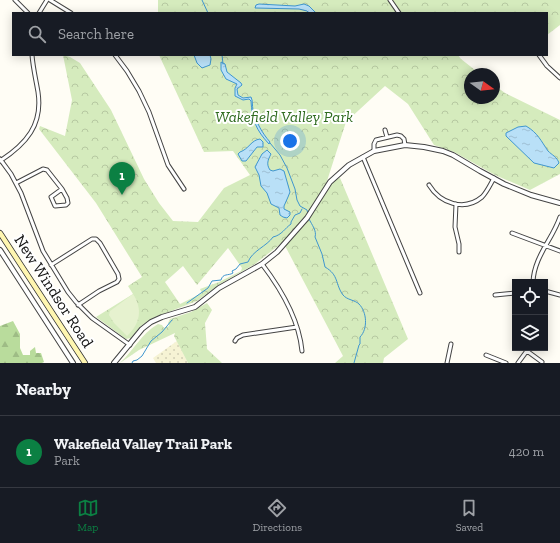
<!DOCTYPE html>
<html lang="en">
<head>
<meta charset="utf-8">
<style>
	body { margin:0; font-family:"Zilla Slab",serif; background:#242831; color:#f1f3f6 }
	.controls { position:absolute; right:12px; bottom:12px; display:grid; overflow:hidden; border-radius:0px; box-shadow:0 2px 10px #0003 }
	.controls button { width:36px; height:36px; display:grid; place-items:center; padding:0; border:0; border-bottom:1px solid #363941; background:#171b24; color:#f1f3f6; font:20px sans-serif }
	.compass { position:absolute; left:464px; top:68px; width:36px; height:36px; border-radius:50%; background:#171b24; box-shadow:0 2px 10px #0003; rotate:105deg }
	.you { position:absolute; left:290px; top:141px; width:14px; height:14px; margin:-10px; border:3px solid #fff; border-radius:50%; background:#1a73e8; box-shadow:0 0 0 6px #1a73e833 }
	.badge { display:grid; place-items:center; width:26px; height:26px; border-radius:50%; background:#0b8043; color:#fff; font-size:13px; font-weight:700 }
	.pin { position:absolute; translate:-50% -33px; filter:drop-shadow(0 1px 2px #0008) }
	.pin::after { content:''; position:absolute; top:21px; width:14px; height:12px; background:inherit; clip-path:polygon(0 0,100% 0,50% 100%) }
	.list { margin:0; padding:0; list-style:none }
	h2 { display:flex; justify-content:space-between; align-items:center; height:52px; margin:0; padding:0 16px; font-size:17px }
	h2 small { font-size:13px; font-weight:400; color:#9ea1a6 }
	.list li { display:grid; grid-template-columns:26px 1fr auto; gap:12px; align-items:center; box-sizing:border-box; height:72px; padding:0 16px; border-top:1px solid #363941 }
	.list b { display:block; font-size:15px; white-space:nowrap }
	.list p { margin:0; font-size:13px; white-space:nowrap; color:#9ea1a6 }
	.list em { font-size:13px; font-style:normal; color:#9ea1a6 }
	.icon { flex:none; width:22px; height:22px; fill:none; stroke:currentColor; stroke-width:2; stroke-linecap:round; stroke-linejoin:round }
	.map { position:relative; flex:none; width:560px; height:363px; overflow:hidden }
	.search { position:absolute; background:#171b24; box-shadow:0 2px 10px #0003; left:12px; right:12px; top:12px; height:44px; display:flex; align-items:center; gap:10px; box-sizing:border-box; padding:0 14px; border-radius:0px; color:#9ea1a6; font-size:15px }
	.sheet { height:124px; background:#171b24 }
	nav { display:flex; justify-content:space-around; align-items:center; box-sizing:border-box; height:56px; border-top:1px solid #363941; background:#171b24; font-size:11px; color:#9ea1a6 }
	nav a { display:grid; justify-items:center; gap:2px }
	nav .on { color:#0b8043 }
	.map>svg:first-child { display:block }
	.farmland { fill:url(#farmland-dots) }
	.forest { fill:url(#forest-firs) }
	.park { fill:url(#park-crowns); fill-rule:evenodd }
	.pitch { fill:#e6f2cf }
	.water { fill:url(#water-ripples); stroke:#3f96cf }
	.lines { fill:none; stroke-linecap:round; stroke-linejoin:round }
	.stream { stroke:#3f96cf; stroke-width:1 }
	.minor-casing { stroke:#444; stroke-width:5 }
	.tertiary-casing { stroke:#444; stroke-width:6 }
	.secondary-casing { stroke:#333; stroke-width:6 }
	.minor { stroke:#fff; stroke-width:3 }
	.tertiary { stroke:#fff; stroke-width:4 }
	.secondary { stroke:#fff6b0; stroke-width:4.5 }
	.labels { text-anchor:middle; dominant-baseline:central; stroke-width:4; stroke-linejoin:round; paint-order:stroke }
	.park-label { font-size:16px; font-style:italic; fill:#2f6b1f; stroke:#fff }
	.street-label { font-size:16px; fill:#111; stroke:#fff }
</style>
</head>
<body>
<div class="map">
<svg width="560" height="363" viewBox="0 0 560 363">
	<defs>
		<pattern id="farmland-dots" width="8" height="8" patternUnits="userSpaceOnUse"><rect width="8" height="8" fill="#f6f3d4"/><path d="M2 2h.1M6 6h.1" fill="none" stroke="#d2cfb5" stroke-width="1.8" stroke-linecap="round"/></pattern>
		<pattern id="forest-firs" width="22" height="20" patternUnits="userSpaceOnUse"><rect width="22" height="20" fill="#b9dc9c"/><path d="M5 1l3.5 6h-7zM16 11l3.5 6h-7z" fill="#9ebc85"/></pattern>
		<pattern id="park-crowns" width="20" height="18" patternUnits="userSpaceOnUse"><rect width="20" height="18" fill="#d5ebbd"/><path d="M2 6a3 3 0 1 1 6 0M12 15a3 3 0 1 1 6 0" fill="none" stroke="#b6c8a1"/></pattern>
		<pattern id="water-ripples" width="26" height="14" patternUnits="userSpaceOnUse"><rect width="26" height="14" fill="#b9e0f7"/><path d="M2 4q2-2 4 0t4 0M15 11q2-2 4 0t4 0" fill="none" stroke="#9ebfd3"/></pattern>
	</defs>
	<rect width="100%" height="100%" fill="#fffdf5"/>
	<!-- farmland -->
	<path class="farmland" d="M177,341l11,22h-32l-3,-5z"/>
	<!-- forest -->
	<path class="forest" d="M13,321l7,13v14l3,7h7v-4l5,-4 1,6h5l3,9 -2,1h-42v-37z"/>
	<!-- park -->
	<path class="park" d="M158,0h402v25l-13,10v-22h-389z
		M63,55l7,2 10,6 31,47 33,69 15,24 14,18 25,1 26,-34 26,-13 -17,-24 -29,1 -45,-97h299l3,4 19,15h-10v24h24v-13l11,8 55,27v54l-30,16 -35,-15 -41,-23 -20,-7 -26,-41 -23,-18 -39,36 -19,59 13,-3 68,161 -24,19 -1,5h-48l8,-7 -60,-114 -28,22 -35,20 -23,17 -44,17 -12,8 -10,12 -5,1 -30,-22 37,-23 -5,-8 14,-9 -46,-74 -57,-74 1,-3 25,10 7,-36zM228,248l14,20 -1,3 -22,11 -19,7 2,4 -22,11 -15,-22 18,-16 14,19z
		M207,303l5,7 -7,13 2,26 15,14h-34l-14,-27 1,-3 -36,17 -19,13c14,-13 21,-29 38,-39l4,1 2,3 5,-2 -1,-3 2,-4 21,-7z"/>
	<!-- pitch -->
	<path class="pitch" d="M133,294c10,15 7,30 -6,42l-13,-13 -5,-8 1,-4z"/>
	<!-- water -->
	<path class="water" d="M259,4l36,2 9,-2 5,2 7,7h-7l-2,-2 -8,-2 -44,-1 1,-3z
		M194,55h16l1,4 -1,6 -8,3 -5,-5z
		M221,62l4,2 2,8 14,11 1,2 -5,4 1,6 5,3 8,-1c2,4 1,8 2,13 3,12 9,23 17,32l-1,2c-13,-14 -17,-24 -18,-43l-2,-2 -6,1 -8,-4v-8l2,-4 -11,-5 -5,-9z
		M526,126c12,7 15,15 22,25 4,4 9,6 11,12l-5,5 -20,-5 -28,-27v-3l12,-6z
		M260,139l3,3v5h-6l-11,14h-4l-4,-7 2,-2c9,-3 11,-12 20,-13z
		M267,150l4,4c-3,6 -5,10 -1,16l3,1 7,-2 4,2 6,21 -2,5 -4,9v3l6,3v3l-3,3 -4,-1 -3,-2 -1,-7 -8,-4 -4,-11 -6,-7 -2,-11 -4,-8 7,-13z"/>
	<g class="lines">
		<!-- stream -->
		<path class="stream" d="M202,0l6,13
			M222,55l1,9
			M270,143l10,12 7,13 8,21 2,11 3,6 7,4 1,4
			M309,219c3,6 8,12 6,18l7,17 3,13c14,8 10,17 18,28 4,5 12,5 16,9 8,8 9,25 1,33v7l-1,1 -5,18
			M187,303l21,-15 4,-7 9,-1c2,-7 7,-4 12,-7l-1,-2 4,-2 4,-5 8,-2c4,-11 19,-16 25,-25 9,-2 12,-9 18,-13v-2l4,-7 5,-2 2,-4
			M132,363l1,-2 4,-1 5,-4 9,-15 11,-9 10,-12"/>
		<defs>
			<path id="minor" d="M15,0l13,13
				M50,0l21,13
				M390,0l9,13
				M39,13l8,-13
				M115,55l12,16 12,20 10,21 19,53 16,24
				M539,55l8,11 13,12
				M385,130l2,7
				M374,151v-7l2,-4 21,-5 4,1 3,3 1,6
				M363,157l57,136
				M0,159l11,15 10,19 22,58 25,41 8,10 16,16 38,27
				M0,161c26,-17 43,-36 38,-69 -2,-12 -5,-24 -6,-37
				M16,183l27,-14 4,1 15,19
				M429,185c11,18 35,27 53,12 5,-5 8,-12 12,-19
				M62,189l5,9 1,5 -2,2 -11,1 -4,-9z
				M456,204l-1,23 4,17v8
				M512,233l48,18
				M262,264c19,25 37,55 40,87
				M51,265l41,-26h4l4,4 18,31 1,5 -2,3 -18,9 -21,14
				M533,282c1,-25 19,-42 27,-65
				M545,291l15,4
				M495,295l20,-2
				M235,341l2,-3 6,-3 54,-8
				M527,351l15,11
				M486,355l20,8
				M447,363l4,-19
				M518,363l11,-15"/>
			<path id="tertiary" d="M0,250l73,113
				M114,363l28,-34 9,-7 11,-5 33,-10 24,-19 43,-24 15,-12 30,-34 23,-36 19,-17 25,-14 31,-6 19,2 19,4 10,4 27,16 24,13 27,11 29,8"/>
			<path id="secondary" d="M0,233l85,130"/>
		</defs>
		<!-- minor casing -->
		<use href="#minor" class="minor-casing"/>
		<!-- tertiary casing -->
		<use href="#tertiary" class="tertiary-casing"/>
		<!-- secondary casing -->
		<use href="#secondary" class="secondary-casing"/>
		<!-- minor -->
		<use href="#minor" class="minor"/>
		<!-- tertiary -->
		<use href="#tertiary" class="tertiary"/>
		<!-- secondary -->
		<use href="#secondary" class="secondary"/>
	</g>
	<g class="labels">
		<!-- park labels -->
		<g class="park-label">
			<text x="284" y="116">Wakefield Valley Park</text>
		</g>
		<!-- street labels -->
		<g class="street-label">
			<text transform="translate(54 291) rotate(57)">New Windsor Road</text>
		</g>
	</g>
</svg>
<div class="controls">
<button><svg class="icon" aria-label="locate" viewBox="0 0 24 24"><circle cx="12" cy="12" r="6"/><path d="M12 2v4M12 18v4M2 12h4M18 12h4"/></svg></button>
<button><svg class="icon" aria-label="layers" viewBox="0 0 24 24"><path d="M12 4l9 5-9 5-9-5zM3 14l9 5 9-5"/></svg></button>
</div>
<svg class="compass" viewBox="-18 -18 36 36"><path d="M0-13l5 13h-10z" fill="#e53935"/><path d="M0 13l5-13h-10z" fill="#9ea1a6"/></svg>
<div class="you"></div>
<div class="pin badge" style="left:122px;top:195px">1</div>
<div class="search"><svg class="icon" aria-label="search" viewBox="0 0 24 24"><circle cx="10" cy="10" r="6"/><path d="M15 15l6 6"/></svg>Search here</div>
</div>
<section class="sheet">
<h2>Nearby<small></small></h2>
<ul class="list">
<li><span class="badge">1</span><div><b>Wakefield Valley Trail Park</b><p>Park</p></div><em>420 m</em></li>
</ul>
</section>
<nav>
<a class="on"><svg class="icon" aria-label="map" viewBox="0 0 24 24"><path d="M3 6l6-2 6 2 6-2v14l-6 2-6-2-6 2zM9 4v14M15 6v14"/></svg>Map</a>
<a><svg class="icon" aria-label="directions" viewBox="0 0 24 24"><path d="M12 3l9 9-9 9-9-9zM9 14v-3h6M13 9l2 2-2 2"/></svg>Directions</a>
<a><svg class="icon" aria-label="saved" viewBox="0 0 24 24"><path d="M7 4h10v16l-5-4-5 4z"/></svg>Saved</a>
</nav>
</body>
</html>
